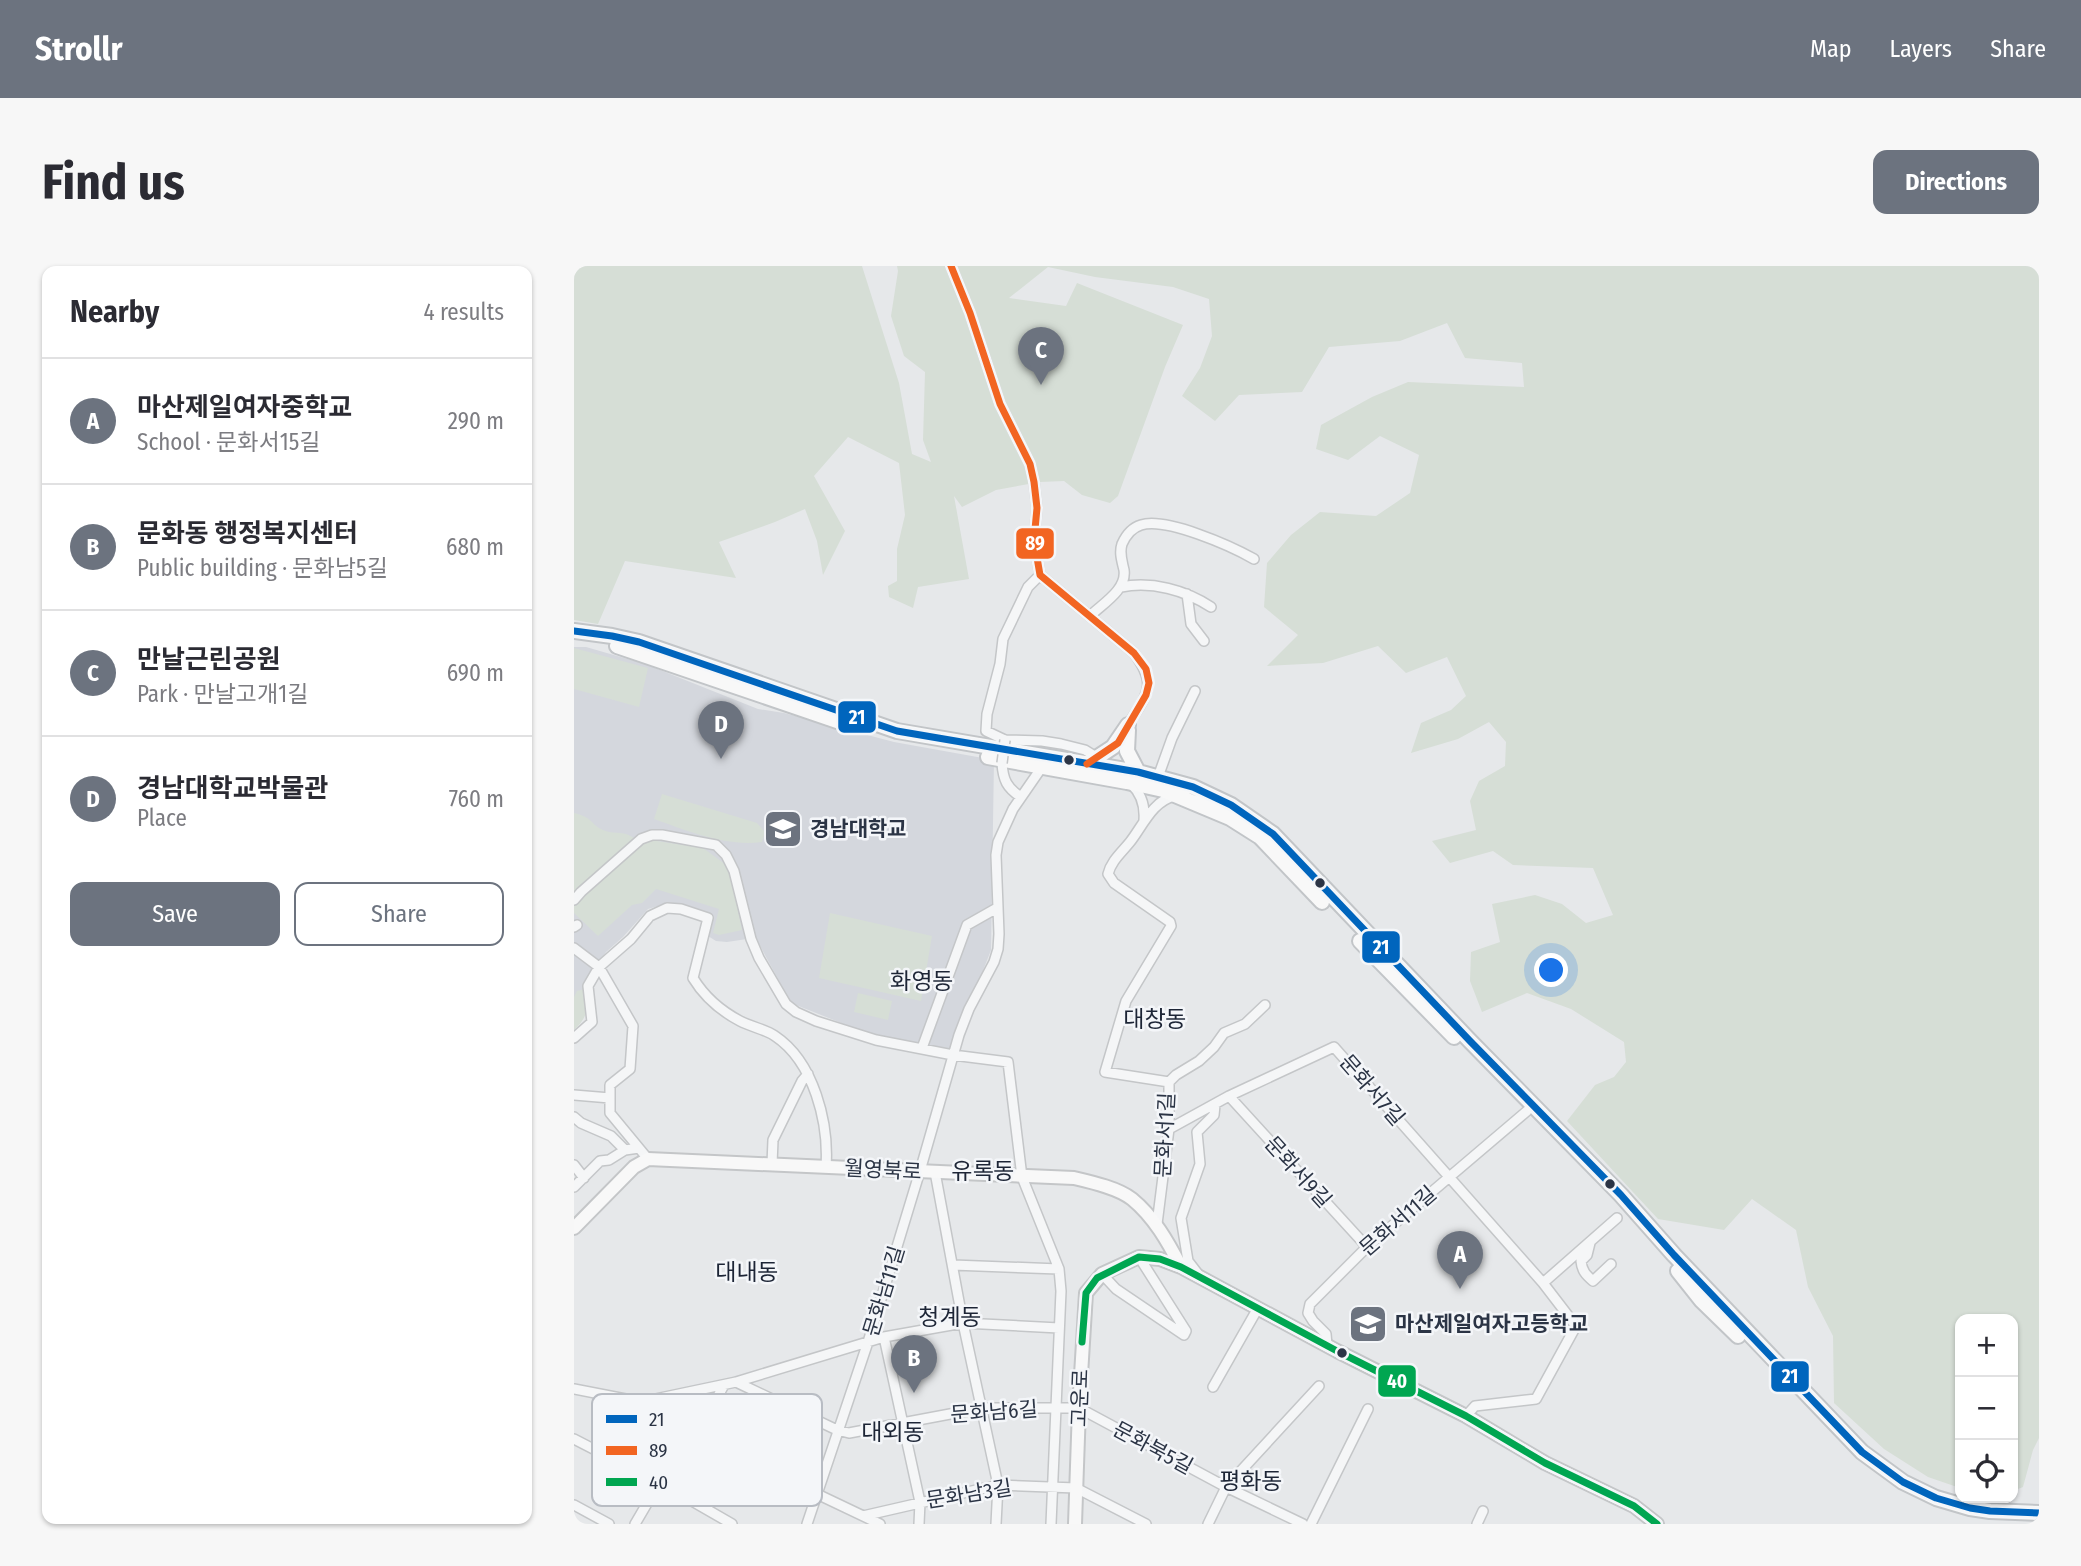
<!DOCTYPE html>
<html lang="en">
<head>
<meta charset="utf-8">
<style>
	body { margin:0; font-family:"Fira Sans Condensed","Noto Sans KR",sans-serif; background:#f7f7f7; color:#2b2b33 }
	.controls { position:absolute; right:21px; bottom:21px; display:grid; overflow:hidden; border-radius:14px; box-shadow:0 2px 5px #0004 }
	.controls button { width:63px; height:63px; display:grid; place-items:center; padding:0; border:0; border-bottom:2px solid #e1e1e2; background:#fff; color:#2b2b33; font:35px sans-serif }
	.you { position:absolute; left:978px; top:705px; width:24px; height:24px; margin:-18px; border:5px solid #fff; border-radius:50%; background:#1a73e8; box-shadow:0 0 0 10px #1a73e833 }
	.badge { display:grid; place-items:center; width:46px; height:46px; border-radius:50%; background:#6c737f; color:#fff; font-size:23px; font-weight:700 }
	.pin { position:absolute; translate:-50% -58px; filter:drop-shadow(0 2px 4px #0008) }
	.pin::after { content:''; position:absolute; top:37px; width:24px; height:21px; background:inherit; clip-path:polygon(0 0,100% 0,50% 100%) }
	.list { margin:0; padding:0; list-style:none }
	h2 { display:flex; justify-content:space-between; align-items:center; height:91px; margin:0; padding:0 28px; font-size:30px }
	h2 small { font-size:23px; font-weight:400; color:#7c7c81 }
	.list li { display:grid; grid-template-columns:46px 1fr auto; gap:21px; align-items:center; box-sizing:border-box; height:126px; padding:0 28px; border-top:2px solid #e1e1e2 }
	.list b { display:block; font-size:26px; white-space:nowrap }
	.list p { margin:0; font-size:23px; white-space:nowrap; color:#7c7c81 }
	.list em { font-size:23px; font-style:normal; color:#7c7c81 }
	.actions { display:flex; gap:14px; padding:21px 28px }
	.actions a { flex:1; padding:16px 0; border:2px solid #6c737f; border-radius:14px; text-align:center; font-size:24px; color:#6c737f }
	.actions .main { background:#6c737f; color:#fff }
	.icon { flex:none; width:38px; height:38px; fill:none; stroke:currentColor; stroke-width:2; stroke-linecap:round; stroke-linejoin:round }
	.map { position:relative; flex:none; width:1465px; height:1258px; overflow:hidden; border-radius:14px }
	header { display:flex; align-items:center; gap:42px; box-sizing:border-box; height:98px; padding:0 35px; background:#6c737f; color:#fff }
	header strong { font-size:33px }
	nav { display:flex; gap:38px; margin-inline-start:auto; font-size:24px }
	.intro { display:flex; align-items:center; justify-content:space-between; box-sizing:border-box; height:168px; padding:0 42px }
	h1 { margin:0; font-size:49px }
	.button { padding:18px 32px; border-radius:14px; background:#6c737f; color:#fff; font-size:24px; font-weight:700 }
	main { display:flex; gap:42px; padding:0 42px }
	aside { flex:1; background:#fff; border-radius:14px; box-shadow:0 2px 5px #0004 }
	.map>svg:first-child { display:block }
	.built { fill:#d4d7dd }
	.green { fill:#d6ded6 }
	.lines { fill:none; stroke-linecap:round; stroke-linejoin:round }
	.minor-casing { stroke:#c4c6c8; stroke-width:12 }
	.secondary-casing { stroke:#c4c6c8; stroke-width:16 }
	.primary-casing { stroke:#c2c5c8; stroke-width:18 }
	.minor { stroke:#f5f6f7; stroke-width:9 }
	.secondary { stroke:#f8f8f8; stroke-width:12 }
	.primary { stroke:#f8f8f8; stroke-width:14 }
	.minor-bridge-casing { stroke:#c4c6c8; stroke-width:12; stroke-linecap:butt }
	.minor-bridge { stroke:#f5f6f7; stroke-width:9 }
	.bus-1-casing { stroke:#f4f6f9; stroke-width:12 }
	.bus-2-casing { stroke:#f4f6f9; stroke-width:12 }
	.bus-3-casing { stroke:#f4f6f9; stroke-width:12 }
	.bus-1 { stroke:#0065bd; stroke-width:7 }
	.bus-2 { stroke:#f26522; stroke-width:7 }
	.bus-3 { stroke:#00a651; stroke-width:7 }
	.bus-dot { fill:#2b3445; stroke:#f4f6f9; stroke-width:2.5 }
	.labels { text-anchor:middle; dominant-baseline:central; stroke-width:5; stroke-linejoin:round; paint-order:stroke }
	.poi-label { font-size:21px; font-weight:bold; fill:#2b3445; stroke:#f4f6f9; text-anchor:start }
	.street-label { font-size:21px; fill:#2b3445; stroke:#f4f6f9 }
	.neighbourhood-label { font-size:23px; fill:#1d2536; stroke:#f4f6f9 }
	.key { fill:#f4f6f9; stroke:#b8bcc3; stroke-width:2 }
	.key-label { font-size:19px; fill:#2b3445 }
	.line-badge { stroke:#f4f6f9; stroke-width:2.5 }
	.badge-label { font-size:19px; text-anchor:middle; font-weight:bold; fill:#fff }
</style>
</head>
<body>
<header>
<strong>Strollr</strong>
<nav><a>Map</a><a>Layers</a><a>Share</a></nav>
</header>
<div class="intro"><h1>Find us</h1><a class="button">Directions</a></div>
<main>
<aside>
<h2>Nearby<small>4 results</small></h2>
<ul class="list">
<li><span class="badge">A</span><div><b>마산제일여자중학교</b><p>School · 문화서15길</p></div><em>290 m</em></li>
<li><span class="badge">B</span><div><b>문화동 행정복지센터</b><p>Public building · 문화남5길</p></div><em>680 m</em></li>
<li><span class="badge">C</span><div><b>만날근린공원</b><p>Park · 만날고개1길</p></div><em>690 m</em></li>
<li><span class="badge">D</span><div><b>경남대학교박물관</b><p>Place</p></div><em>760 m</em></li>
</ul>
<div class="actions"><a class="main">Save</a><a>Share</a></div>
</aside>
<div class="map">
<svg width="1465" height="1258" viewBox="0 0 1465 1258">
	<rect width="100%" height="100%" fill="#e6e8ea"/>
	<!-- built -->
	<path class="built" d="M0,381h12l59,17 113,45 26,4 110,29 100,18 -3,190 -39,100 -73,-12 -88,-35 -33,-61 -11,-3 -20,3 -11,-1 -8,-5 5,-21 -39,-11 -13,1 -13,4 -25,28 -17,15 -22,33 -2,34 -8,9z"/>
	<!-- green -->
	<path class="green" d="M0,0h288l37,117 13,71 19,8 -8,-22 2,-68 -21,-16 -13,-40 7,-45 -1,-5h1142v1172l-6,12 -10,37 -10,4v-172h-53v169l-32,-11 -44,-28 -50,-46 -1,-67 -25,-49 -12,-57 -44,-31 -28,31 -66,-11 -91,-98 28,-36 19,-8 12,-15 -2,-20 -53,-33 -44,-16 -45,19 -12,-31 1,-29 29,-10 -8,-38 43,-9 27,9 24,19 27,-8 -20,-47 -80,-3 -20,-14 -43,12 -18,-22 44,-11 -6,-29 9,-20 26,-15 1,-24 -17,-20 -31,17 -47,14 10,-30 30,-13 15,-14 -19,-39 -41,16 -28,-27 -55,17 -56,3 31,-31 -34,-28 3,-44 24,-28 29,-23 56,4 34,-23 9,-38 -39,-19 -32,24 -32,-11 5,-24 51,-28 36,-15 116,5 -2,-24 -57,-5 -18,-35 -47,18 -71,6 -27,45 -63,3 -24,26 -33,-25 18,-28 12,-32 -3,-37 -36,-12 -78,-10 -47,-10 -39,31 57,8 11,-23 106,42 -18,42 -47,129 -8,7 -28,-8 -18,-14 -24,1 -44,8 -34,17 -8,-11 15,83 -51,8 -5,21 -24,-11 -1,-11 9,-5v-32l8,-34 -6,-52 -51,-26 -34,39 31,55 -22,44 -6,-34 -12,-32 -30,13 -56,20 17,36 -111,-17 -27,63 -24,-4z
		M0,382l74,20 -9,39 -65,-18z
		M88,528l95,29 8,9 -3,10c-36,5 -74,-11 -108,-23z
		M0,547c19,4 17,12 29,17 15,6 23,-2 37,14l10,-4 53,8 26,19 13,63 -23,5 -6,-2 6,-24 -63,-20 -14,14 -10,2 -34,31 -24,-23z
		M256,647l102,23 -11,65 -102,-23z
		M11,723c3,19 4,27 -11,41v-33l3,-6z
		M284,727l34,8 -4,19 -34,-8z"/>
	<g class="lines">
		<defs>
			<path id="minor" d="M377,0l19,47 30,91 30,60 4,18 3,26 -3,32 6,35 94,78c24,33 13,41 -6,72
				M466,309l-12,12 -25,52 -3,25 -13,50 -1,17 19,9 37,1 19,3 24,6 13,8
				M547,321c31,-6 64,3 90,20
				M613,328l4,30 13,17
				M516,350c12,-12 37,-26 34,-46 -2,-9 -5,-17 -2,-26 4,-9 9,-16 19,-19 25,-8 90,21 113,34
				M428,497c1,17 5,25 19,34
				M584,511l14,-39 23,-47
				M557,518c11,10 14,22 13,36
				M0,634l7,-8 60,-53 11,-4h10l32,6 22,4 10,10 8,16 17,68 8,19 27,46 10,8 20,9 60,19 77,15 55,7 14,115 37,92 2,22 -10,233
				M0,661l3,-2
				M0,682l25,19 34,59 -3,43 -20,16v28l38,46
				M0,772l18,-16 -4,-36 11,-19 32,-28 19,-23 17,-8 14,1 27,9 -15,60c11,18 28,33 47,43 11,6 25,8 35,15 39,26 54,87 51,131
				M348,782l45,-123 30,-17
				M595,816l-64,-10 21,-71 45,-75 -1,-4 -56,-39 -6,-9c3,-13 14,-22 22,-32 12,-15 23,-42 45,-46
				M595,816l7,-7 23,-14 15,-14 10,-14 21,-9 20,-19
				M0,829l36,3
				M655,830l138,151
				M0,851l7,6 30,13 14,14
				M595,863l60,-33 105,-49 209,236 33,43 -40,73 -61,7 -9,10
				M198,898l1,-24 29,-59 6,-7
				M0,899l10,13
				M361,906l28,151 35,162 -2,39
				M0,921l26,-26 9,-1 16,-10 14,-2
				M583,958l12,-95v-47
				M1016,977l-3,12 -6,6c1,10 5,14 12,20l18,-17
				M379,999l106,4
				M528,1008l14,15 68,46 2,-4 -47,-74
				M624,1008l-10,-13 -7,-43 19,-54 -3,-32 17,-17 1,-10
				M969,1017l74,-65
				M310,1071l36,165 -1,22
				M753,1079l-1,-11 -13,-13 -5,-8 2,-9 57,-57 160,-136
				M162,1116l101,48 12,3 133,-25h97l147,79 77,37
				M639,1121l45,-79
				M0,1123l67,13 95,-20 148,-45 79,-14 96,5
				M0,1173l99,51 59,34
				M36,1192l31,-56 176,92 63,30
				M99,1224l26,-59 25,-46
				M0,1239l35,19
				M289,1250l135,-31 78,3 70,36
				M61,1258l24,-41
				M233,1258l61,-182 52,-171 39,-136 10,-26 25,-47 4,-13 1,-15 -3,-79 2,-13 15,-33 29,-42
				M634,1258l18,-37 93,-101
				M737,1258l57,-115
				M903,1258l6,-13"/>
			<path id="secondary" d="M0,962l60,-61 14,-8 426,19c17,4 44,10 58,21 22,18 36,43 49,68
				M501,1258l4,-116 7,-115 16,-19 37,-17 21,2 21,8 156,84 129,65 79,47 89,43 23,18"/>
			<path id="primary" d="M0,365l38,5 27,6 258,89 241,41 55,15 38,18 42,29 197,207 151,154 53,60 188,197 41,30 33,16 34,10 20,3 49,2
				M43,380l232,79
				M554,464l-1,21 11,21
				M414,491l139,25 36,8 67,28 30,19 62,65
				M513,498l26,-17 15,-22
				M786,675l94,96
				M1104,1005l23,29 37,36"/>
		</defs>
		<!-- minor casing -->
		<use href="#minor" class="minor-casing"/>
		<!-- secondary casing -->
		<use href="#secondary" class="secondary-casing"/>
		<!-- primary casing -->
		<use href="#primary" class="primary-casing"/>
		<!-- minor -->
		<use href="#minor" class="minor"/>
		<!-- secondary -->
		<use href="#secondary" class="secondary"/>
		<!-- primary -->
		<use href="#primary" class="primary"/>
		<defs>
			<path id="minor-bridge" d="M428,497l3,-23"/>
		</defs>
		<!-- minor-bridge casing -->
		<use href="#minor-bridge" class="minor-bridge-casing"/>
		<!-- minor-bridge -->
		<use href="#minor-bridge" class="minor-bridge"/>
		<defs>
			<path id="bus-1" d="M0,365l38,5 27,6 258,89 241,41 55,15 38,18 42,29 197,207 151,154 53,60 188,197 41,30 33,16 34,10 20,3 49,2"/>
			<path id="bus-2" d="M377,0l19,47 30,91 30,60 4,18 3,26 -3,32 6,35 94,78 12,16 3,14 -3,12 -28,48 -31,21"/>
			<path id="bus-3" d="M508,1076l4,-49 11,-15 42,-21 21,2 21,8 156,84 129,65 79,47 89,43 23,18"/>
		</defs>
		<!-- bus-1 casing -->
		<use href="#bus-1" class="bus-1-casing"/>
		<!-- bus-2 casing -->
		<use href="#bus-2" class="bus-2-casing"/>
		<!-- bus-3 casing -->
		<use href="#bus-3" class="bus-3-casing"/>
		<!-- bus-1 -->
		<use href="#bus-1" class="bus-1"/>
		<!-- bus-2 -->
		<use href="#bus-2" class="bus-2"/>
		<!-- bus-3 -->
		<use href="#bus-3" class="bus-3"/>
	</g>
	<!-- icons -->
	<defs>
		<symbol id="university-square" viewBox="-11 -11 22 22"><rect x="-9" y="-9" width="18" height="18" rx="4" fill="#6c737f" stroke="#f4f6f9"/><path d="M0-5L7-2L0 1L-7-2ZM-4 1L0 2.5L4 1V4Q0 6-4 4Z" fill="#fff"/></symbol>
		<symbol id="school-square" viewBox="-11 -11 22 22"><rect x="-9" y="-9" width="18" height="18" rx="4" fill="#6c737f" stroke="#f4f6f9"/><path d="M0-5L7-2L0 1L-7-2ZM-4 1L0 2.5L4 1V4Q0 6-4 4Z" fill="#fff"/></symbol>
	</defs>
	<g fill-rule="evenodd">
		<use href="#university-square" x="187" y="541" width="44" height="44"/>
		<use href="#school-square" x="772" y="1036" width="44" height="44"/>
	</g>
	<!-- markers -->
	<g class="bus-dot">
		<circle cx="495" cy="494" r="6"/>
		<circle cx="746" cy="617" r="6"/>
		<circle cx="1036" cy="918" r="6"/>
		<circle cx="768" cy="1087" r="6"/>
	</g>
	<g class="labels">
		<!-- poi labels -->
		<g class="poi-label">
			<text x="236" y="563">경남대학교</text>
			<text x="821" y="1058">마산제일여자고등학교</text>
		</g>
		<!-- street labels -->
		<g class="street-label">
			<text transform="translate(798 824) rotate(49)">문화서7길</text>
			<text transform="translate(591 869) rotate(-87)">문화서1길</text>
			<text transform="translate(309 904) rotate(3)">월영북로</text>
			<text transform="translate(724 906) rotate(48)">문화서9길</text>
			<text transform="translate(824 955) rotate(-41)">문화서11길</text>
			<text transform="translate(310 1025) rotate(-73)">문화남11길</text>
			<text transform="translate(506 1132) rotate(-88)">고운로</text>
			<text transform="translate(420 1146) rotate(-4)">문화남6길</text>
			<text transform="translate(579 1182) rotate(28)">문화북5길</text>
			<text transform="translate(395 1228) rotate(-9)">문화남3길</text>
		</g>
		<!-- neighbourhood labels -->
		<g class="neighbourhood-label">
			<text x="348" y="715">화영동</text>
			<text x="581" y="753">대창동</text>
			<text x="409" y="905">유록동</text>
			<text x="173" y="1006">대내동</text>
			<text x="376" y="1051">청계동</text>
			<text x="319" y="1166">대외동</text>
			<text x="677" y="1215">평화동</text>
		</g>
	</g>
	<!-- legend -->
	<rect x="18" y="1128" width="230" height="112" rx="10" class="key"/>
	<rect x="32" y="1149" width="31" height="8" fill="#0065bd"/>
	<rect x="32" y="1180" width="31" height="9" fill="#f26522"/>
	<rect x="32" y="1212" width="31" height="8" fill="#00a651"/>
	<g class="key-label">
		<text x="75" y="1160">21</text>
		<text x="75" y="1191">89</text>
		<text x="75" y="1223">40</text>
	</g>
	<g class="line-badge">
		<rect x="441" y="261" width="40" height="33" rx="7" fill="#f26522"/>
		<rect x="263" y="434" width="40" height="34" rx="7" fill="#0065bd"/>
		<rect x="787" y="664" width="40" height="34" rx="7" fill="#0065bd"/>
		<rect x="1196" y="1094" width="40" height="33" rx="7" fill="#0065bd"/>
		<rect x="803" y="1098" width="40" height="34" rx="7" fill="#00a651"/>
	</g>
	<g class="badge-label">
		<text x="461" y="284">89</text>
		<text x="283" y="458">21</text>
		<text x="807" y="688">21</text>
		<text x="1216" y="1117">21</text>
		<text x="823" y="1122">40</text>
	</g>
</svg>
<div class="controls">
<button>+</button>
<button>−</button>
<button><svg class="icon" aria-label="locate" viewBox="0 0 24 24"><circle cx="12" cy="12" r="6"/><path d="M12 2v4M12 18v4M2 12h4M18 12h4"/></svg></button>
</div>
<div class="you"></div>
<div class="pin badge" style="left:886px;top:1023px">A</div>
<div class="pin badge" style="left:340px;top:1127px">B</div>
<div class="pin badge" style="left:467px;top:119px">C</div>
<div class="pin badge" style="left:147px;top:493px">D</div>
</div>
</main>
</body>
</html>
